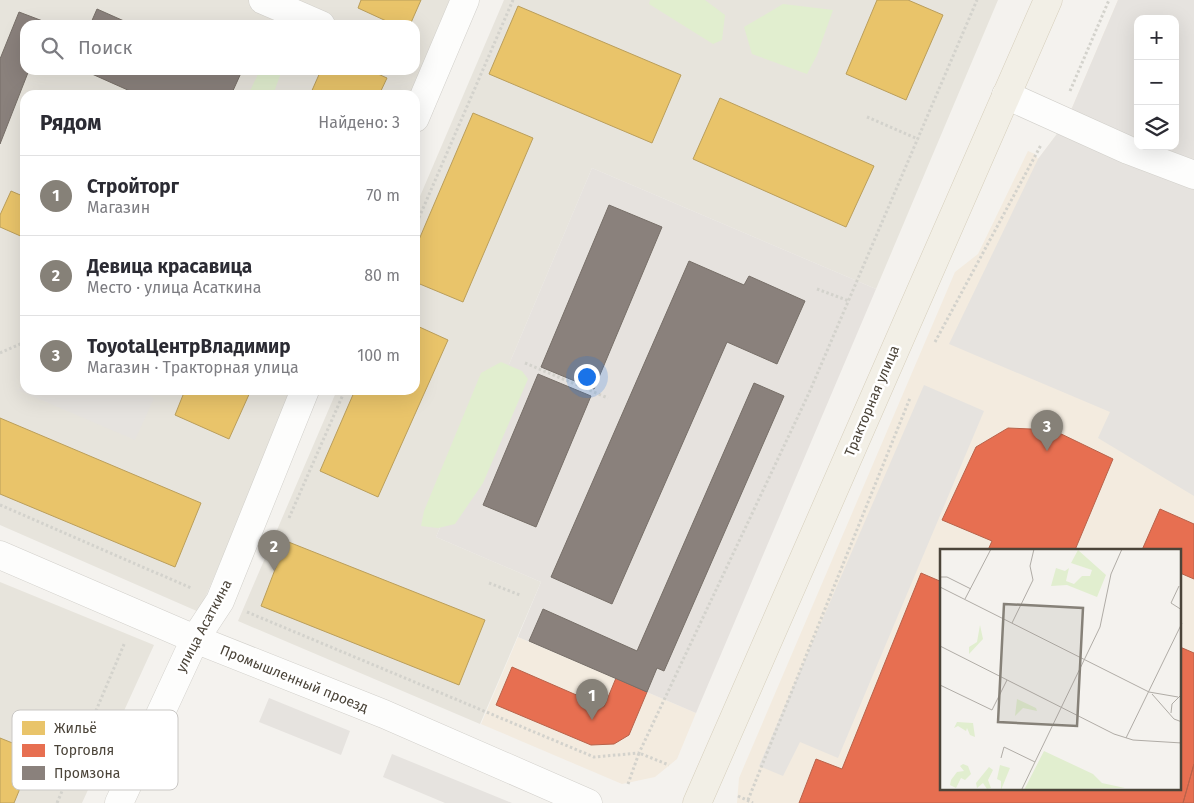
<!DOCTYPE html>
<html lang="ru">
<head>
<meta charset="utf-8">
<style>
	body { margin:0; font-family:"Fira Sans",sans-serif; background:#f2f2f3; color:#2b2b33 }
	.controls { position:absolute; right:15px; top:15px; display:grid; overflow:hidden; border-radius:10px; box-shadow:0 5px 20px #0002 }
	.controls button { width:45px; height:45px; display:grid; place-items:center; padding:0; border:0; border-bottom:1px solid #e1e1e2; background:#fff; color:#2b2b33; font:25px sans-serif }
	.you { position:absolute; left:586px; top:376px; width:18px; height:18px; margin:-12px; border:4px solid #fff; border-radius:50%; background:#1a73e8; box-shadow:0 0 0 8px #1a73e833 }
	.badge { display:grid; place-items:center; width:32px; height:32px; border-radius:50%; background:#868178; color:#fff; font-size:16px; font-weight:700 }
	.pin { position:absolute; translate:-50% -41px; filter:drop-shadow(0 1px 2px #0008) }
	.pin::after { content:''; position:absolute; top:26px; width:18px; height:15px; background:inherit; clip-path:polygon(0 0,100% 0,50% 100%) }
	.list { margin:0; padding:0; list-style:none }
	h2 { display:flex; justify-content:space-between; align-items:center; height:65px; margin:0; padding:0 20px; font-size:21px }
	h2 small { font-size:16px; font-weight:400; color:#7c7c81 }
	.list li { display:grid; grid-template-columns:32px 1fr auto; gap:15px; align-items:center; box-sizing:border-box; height:80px; padding:0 20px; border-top:1px solid #e1e1e2 }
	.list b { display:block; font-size:19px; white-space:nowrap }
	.list p { margin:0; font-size:16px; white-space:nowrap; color:#7c7c81 }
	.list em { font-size:16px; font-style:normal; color:#7c7c81 }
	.icon { flex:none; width:28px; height:28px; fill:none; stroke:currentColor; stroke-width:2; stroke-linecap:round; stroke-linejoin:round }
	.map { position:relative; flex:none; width:1194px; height:803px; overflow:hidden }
	.search { position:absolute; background:#fff; box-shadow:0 5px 20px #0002; left:20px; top:20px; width:400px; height:55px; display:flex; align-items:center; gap:12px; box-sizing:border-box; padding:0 18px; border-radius:15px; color:#7c7c81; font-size:19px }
	.panel { position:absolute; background:#fff; box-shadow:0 5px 20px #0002; left:20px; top:90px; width:400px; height:305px; border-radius:15px }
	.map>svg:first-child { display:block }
	.residential { fill:#e7e4dc; fill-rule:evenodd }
	.commercial { fill:#f3ebdf; fill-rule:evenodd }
	.industrial { fill:#e6e2de }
	.green { fill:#e1eecf }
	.parking { fill:#e6e3df; fill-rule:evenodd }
	.homes { fill:#e9c46a; stroke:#ba9e5b }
	.shops { fill:#e76f51; stroke:#b8624a }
	.industry { fill:#8a817c; stroke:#776f68 }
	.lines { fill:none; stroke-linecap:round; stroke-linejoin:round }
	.minor-casing { stroke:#d2d0cb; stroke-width:29 }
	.major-casing { stroke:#d6cebb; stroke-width:29 }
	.path { stroke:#d3d2cc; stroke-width:3; stroke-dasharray:2.5 2.5; stroke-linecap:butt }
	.minor { stroke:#fdfdfc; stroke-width:28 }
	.major { stroke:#f2efe6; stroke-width:28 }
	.labels { text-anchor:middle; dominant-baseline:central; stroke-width:5; stroke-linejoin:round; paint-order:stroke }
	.street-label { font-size:14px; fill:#4b4439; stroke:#fff }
	.inset-road { fill:none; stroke:#b0aca6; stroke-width:1 }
	.view { fill:#868178; fill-opacity:0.15; stroke:#868178; stroke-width:2.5 }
	.inset-edge { fill:none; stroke:#4b4439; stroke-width:2.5 }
	.key { fill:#fff; stroke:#c9c7c4; stroke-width:1 }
	.key-label { font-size:14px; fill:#4b4439 }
</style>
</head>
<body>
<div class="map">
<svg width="1194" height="803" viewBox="0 0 1194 803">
	<rect width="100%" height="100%" fill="#f4f2ee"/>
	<!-- residential -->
	<path class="residential" d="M0,0h460l-45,95h-390v295h269l-95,222 -199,-87zM25,25h390v45h-390z
		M504,0h494l-122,289 -284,-121 -156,369 105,45 -61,142 -242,-103 99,-231h78v-182z
		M0,582l154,63 -72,158h-82z"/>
	<!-- commercial -->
	<path class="commercial" d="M1118,0h76v803h-457l2,-25 216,-506 23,-18 50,-103 7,3 3,5 28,-37zM1138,19h37v127h-37zM942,550h238v239h-238z
		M518,637l178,76 -19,46 -22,18 -33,7 -141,-60z"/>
	<!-- industrial -->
	<path class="industrial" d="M592,168l284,121 -180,424 -178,-76 23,-55 -105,-45z"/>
	<!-- green -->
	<path class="green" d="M650,0h55l20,15 -3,25 -9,4 -64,-40z
		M783,4l50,6 -16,45 -10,19 -55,-20 -8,-27z
		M260,70h22l-9,25h-25z
		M501,362l21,9 6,8 -45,104 -28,41 -17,4 -17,-2 3,-15 57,-138z"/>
	<!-- parking -->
	<path class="parking" d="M1118,0h76v496l-96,-58 12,-26 -161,-68 89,-185 28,-37zM1138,19h37v127h-37z
		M25,382v8h113l16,8 -19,42 -117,-50z
		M924,385l60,26 -146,347 -38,-16 -17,34 -24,-10z
		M269,698l81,33 -9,24 -82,-33z
		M392,754l120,49h-67l-62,-26z"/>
	<!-- homes -->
	<path class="homes" d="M361,0h60l-11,25h-15l-37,-17z
		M877,0h31l35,15 -37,85 -60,-26z
		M518,6l163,69 -29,68 -163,-69z
		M321,70h48l18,8 -8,17h-69z
		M720,98l154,68 -28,61 -153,-68z
		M473,113l60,25 -70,164 -48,-20v-33z
		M11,191l14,6v41l-25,-11v-12z
		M415,325l33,15 -70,157 -58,-26 35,-81h60z
		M185,390h66l-22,49 -54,-24z
		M0,418l201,85 -26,64 -175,-73z
		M286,541l199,79 -26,65 -198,-79z
		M0,738l35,14 -21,51h-14z"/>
	<!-- shops -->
	<path class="shops" d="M1008,428l45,2 60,29 -38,91h-87l4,-9 -50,-21 34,-73z
		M1160,509l34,15v55l-14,-6v-23h-38z
		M921,573l21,9v207h238v-142l14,6v111l-11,39h-384l17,-44 26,10z
		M512,667l92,40 12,-29 31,14 -18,43 -15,9 -23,1 -95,-40z
		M1194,764v39h-11z"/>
	<!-- industry -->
	<path class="industry" d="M97,9l36,16h-43z
		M19,12l29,11 -1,2h-22v45h4l-29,74v-85z
		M83,70h151l7,3 -10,22h-92z
		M609,205l53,22 -68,162 -53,-22z
		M689,261l55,24 5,-9 56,25 -28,63 -50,-22 -115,262 -61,-27z
		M538,374l53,22 -55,131 -53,-22z
		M754,383l30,13 -120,275 -7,-3 -10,24 -118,-51 14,-32 94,42z"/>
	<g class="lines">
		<defs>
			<path id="minor" d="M263,0l58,25
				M1006,95l122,55 66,25
				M415,118l50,-118
				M0,555l195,84 189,75 204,89
				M119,803l76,-164 25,-38 85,-211"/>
			<path id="major" d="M697,803l351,-803"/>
		</defs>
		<!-- minor casing -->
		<use href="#minor" class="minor-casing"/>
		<!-- major casing -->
		<use href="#major" class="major-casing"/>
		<!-- path -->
		<path class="path" d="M1070,91l39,-91
			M867,117l51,22
			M415,227l98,-227
			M817,289l32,12
			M935,342l106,-197
			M0,353l25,-11
			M525,363l83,35
			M0,505l191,83
			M289,518l56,-128
			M489,583l31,12
			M247,612l347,145 45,-4 170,-360 168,-393
			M628,784l11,-31 30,12
			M738,796l15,7
			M748,800l162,-402
			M57,803l68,-161"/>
		<!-- minor -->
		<use href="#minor" class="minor"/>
		<!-- major -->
		<use href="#major" class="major"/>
	</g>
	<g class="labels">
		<!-- street labels -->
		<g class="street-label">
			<text transform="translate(872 401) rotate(-67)">Тракторная улица</text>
			<text transform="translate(204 626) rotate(-62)">улица Асаткина</text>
			<text transform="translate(294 679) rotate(22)">Промышленный проезд</text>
		</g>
	</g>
	<!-- overview -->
	<g transform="translate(940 549)">
		<rect width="241" height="241" fill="#f4f2ee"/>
		<path d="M138,1l28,25 -9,22 -30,-12 -16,1 5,-18 9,3 4,-3 -3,13 8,3 8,-8h8l2,-6 -21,-7zM40,76l3,14 -14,15v-7l8,-5zM77,150l19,9 1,3 -14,-3 -8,8zM17,173l16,1 2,14 -5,-2 -3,-7 -1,3 -8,-5 -4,2zM104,202l49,23 9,9 23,5 -101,2zM23,215l5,2 3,8 -6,6 -4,-2 -5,10 -6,-3 1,-5 6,-8 7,-1 -4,-5zM60,216l10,3 -9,22v-9l-4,-2zM49,218l4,3 -5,10 3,8 -4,1 -4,-6 -6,5 -1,-5z" fill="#e1eecf"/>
		<path class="inset-road" d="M0,28h7l24,12M239,37l-8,17 11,7M0,38l209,105 29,5M25,50l26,-50M72,74l21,-43 -3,-14 4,-17M0,97l174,88 19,6 49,3M0,136l52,25 15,-30M212,145l22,25 8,3M231,164l1,-9 8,-8M186,189l56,-115M61,209l3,-11 31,15M81,242l79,-164 11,-53 11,-25"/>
		<path class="view" d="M64,55l79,4 -6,118 -79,-4z"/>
		<rect width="241" height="241" class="inset-edge"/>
	</g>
	<!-- legend -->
	<rect x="12" y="710" width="166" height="80" rx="8" class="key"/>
	<rect x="22" y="721" width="23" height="14" fill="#e9c46a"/>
	<rect x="22" y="744" width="23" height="13" fill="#e76f51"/>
	<rect x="22" y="766" width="23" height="14" fill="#8a817c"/>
	<g class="key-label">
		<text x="54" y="733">Жильё</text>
		<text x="54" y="755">Торговля</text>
		<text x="54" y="778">Промзона</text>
	</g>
</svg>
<div class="controls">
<button>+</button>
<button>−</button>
<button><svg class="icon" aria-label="layers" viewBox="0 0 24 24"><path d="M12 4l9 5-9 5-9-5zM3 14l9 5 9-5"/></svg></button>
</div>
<div class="you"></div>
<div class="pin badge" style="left:592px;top:720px">1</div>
<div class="pin badge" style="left:274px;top:571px">2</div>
<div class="pin badge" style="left:1047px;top:451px">3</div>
<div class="search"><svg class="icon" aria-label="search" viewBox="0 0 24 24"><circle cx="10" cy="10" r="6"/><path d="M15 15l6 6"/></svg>Поиск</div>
<section class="panel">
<h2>Рядом<small>Найдено: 3</small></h2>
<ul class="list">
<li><span class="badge">1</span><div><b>Стройторг</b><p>Магазин</p></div><em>70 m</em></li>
<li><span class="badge">2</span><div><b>Девица красавица</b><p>Место · улица Асаткина</p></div><em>80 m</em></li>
<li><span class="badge">3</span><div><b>ToyotaЦентрВладимир</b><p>Магазин · Тракторная улица</p></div><em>100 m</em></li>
</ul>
</section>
</div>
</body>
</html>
